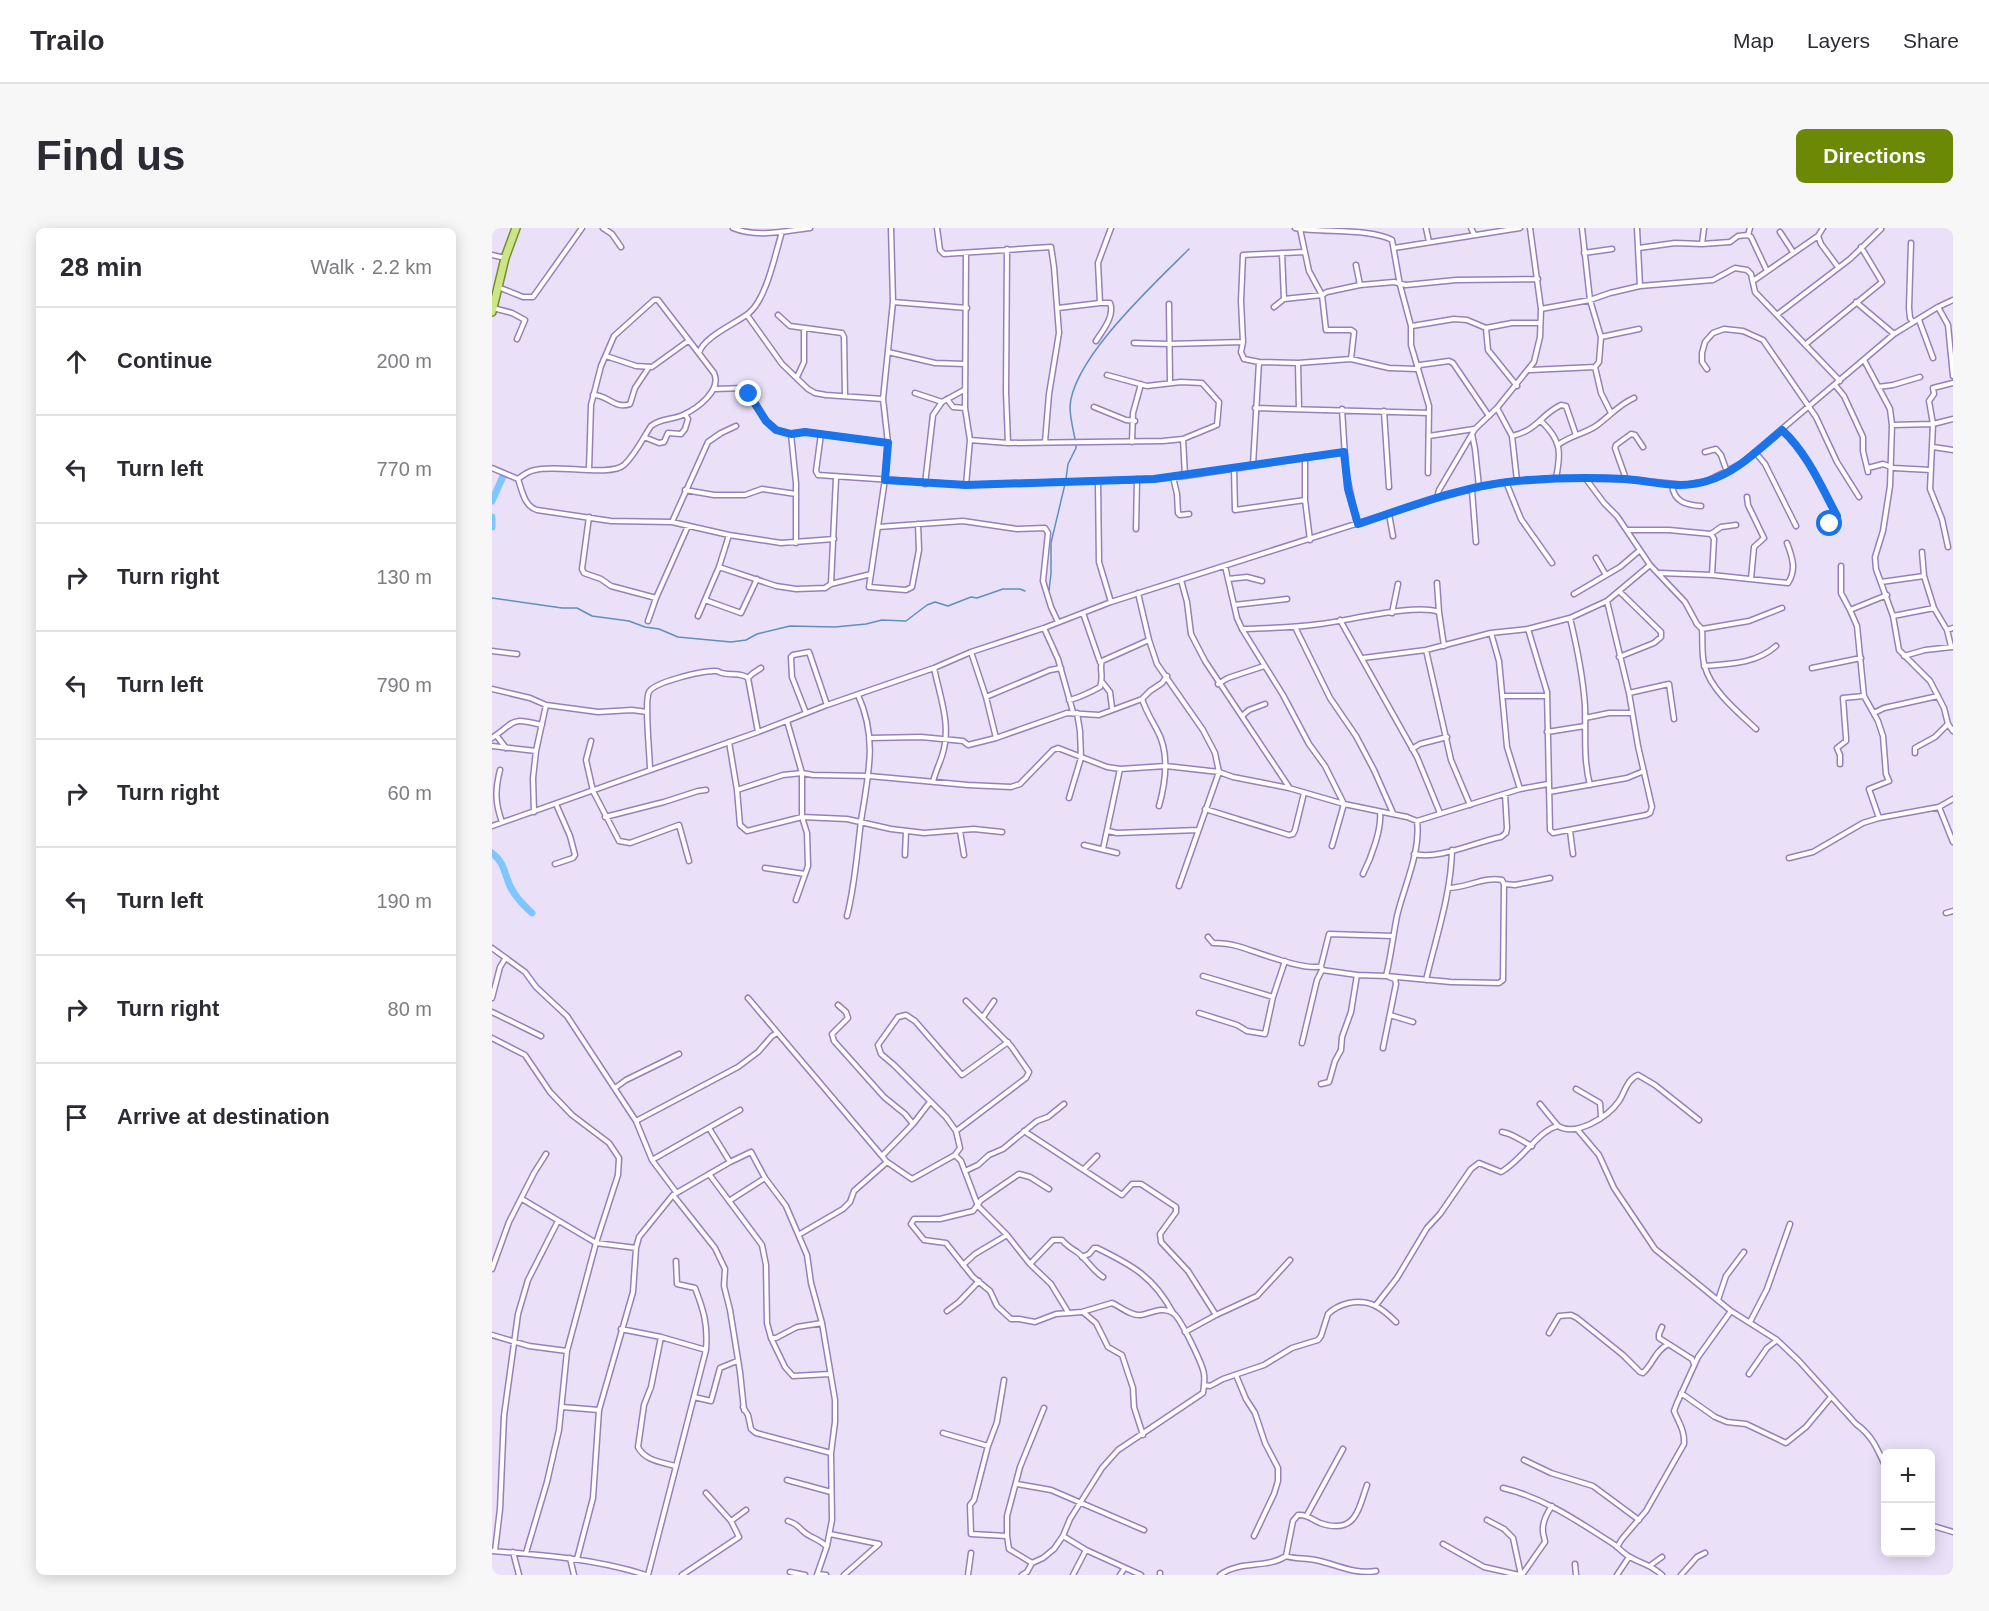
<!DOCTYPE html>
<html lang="en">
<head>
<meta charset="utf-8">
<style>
	body { margin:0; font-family:Arial,sans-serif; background:#f7f7f7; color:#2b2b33 }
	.controls { position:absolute; right:18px; bottom:18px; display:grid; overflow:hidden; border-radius:9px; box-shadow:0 3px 15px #0003 }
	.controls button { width:54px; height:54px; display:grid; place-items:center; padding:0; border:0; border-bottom:2px solid #e1e1e2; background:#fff; color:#2b2b33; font:30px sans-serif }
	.stop { position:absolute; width:18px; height:18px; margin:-14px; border:4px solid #1a73e8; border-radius:50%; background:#fff }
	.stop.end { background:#1a73e8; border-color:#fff; box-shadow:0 2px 6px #0008 }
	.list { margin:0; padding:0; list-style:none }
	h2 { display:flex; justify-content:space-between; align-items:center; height:78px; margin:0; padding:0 24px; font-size:26px }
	h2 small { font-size:20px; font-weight:400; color:#7c7c81 }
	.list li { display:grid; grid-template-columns:39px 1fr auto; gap:18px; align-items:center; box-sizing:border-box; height:108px; padding:0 24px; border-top:2px solid #e1e1e2 }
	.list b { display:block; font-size:22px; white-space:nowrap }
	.list em { font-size:20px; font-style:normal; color:#7c7c81 }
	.icon { flex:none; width:33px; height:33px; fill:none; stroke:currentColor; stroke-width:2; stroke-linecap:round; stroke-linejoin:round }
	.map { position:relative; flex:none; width:1461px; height:1347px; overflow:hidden; border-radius:9px }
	header { display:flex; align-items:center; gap:36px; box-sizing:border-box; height:84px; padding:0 30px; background:#fff; border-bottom:2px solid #e1e1e2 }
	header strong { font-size:28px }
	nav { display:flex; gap:33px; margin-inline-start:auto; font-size:21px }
	.intro { display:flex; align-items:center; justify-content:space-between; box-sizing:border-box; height:144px; padding:0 36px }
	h1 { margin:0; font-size:42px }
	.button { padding:15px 27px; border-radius:9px; background:#6b8904; color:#fff; font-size:21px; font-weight:700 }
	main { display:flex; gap:36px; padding:0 36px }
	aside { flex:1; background:#fff; border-radius:9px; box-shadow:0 3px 15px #0003 }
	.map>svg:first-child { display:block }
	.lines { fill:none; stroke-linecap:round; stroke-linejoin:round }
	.stream { stroke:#618fbd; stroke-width:1.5 }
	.river { stroke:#80c6fe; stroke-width:7 }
	.minor-casing { stroke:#9880b7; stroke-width:7 }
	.primary-casing { stroke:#778e31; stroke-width:10 }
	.minor { stroke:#fff; stroke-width:4 }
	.primary { stroke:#cbe588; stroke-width:7 }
	.route { stroke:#1a73e8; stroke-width:8 }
</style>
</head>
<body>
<header>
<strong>Trailo</strong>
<nav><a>Map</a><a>Layers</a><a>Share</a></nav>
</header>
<div class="intro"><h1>Find us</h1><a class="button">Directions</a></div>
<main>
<aside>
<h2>28 min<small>Walk · 2.2 km</small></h2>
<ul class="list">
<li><svg class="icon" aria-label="ahead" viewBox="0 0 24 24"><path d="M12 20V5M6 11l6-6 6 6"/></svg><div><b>Continue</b></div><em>200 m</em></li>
<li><svg class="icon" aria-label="left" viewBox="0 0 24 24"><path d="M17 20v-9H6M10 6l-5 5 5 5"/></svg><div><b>Turn left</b></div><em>770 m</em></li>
<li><svg class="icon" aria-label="right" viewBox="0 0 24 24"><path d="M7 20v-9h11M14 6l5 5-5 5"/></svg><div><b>Turn right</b></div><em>130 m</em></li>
<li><svg class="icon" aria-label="left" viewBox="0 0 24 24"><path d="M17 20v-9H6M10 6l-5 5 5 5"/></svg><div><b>Turn left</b></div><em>790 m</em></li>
<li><svg class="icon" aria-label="right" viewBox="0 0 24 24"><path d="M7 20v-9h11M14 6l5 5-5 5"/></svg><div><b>Turn right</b></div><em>60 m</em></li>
<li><svg class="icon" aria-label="left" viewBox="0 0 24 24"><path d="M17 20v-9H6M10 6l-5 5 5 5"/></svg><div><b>Turn left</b></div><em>190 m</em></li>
<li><svg class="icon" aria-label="right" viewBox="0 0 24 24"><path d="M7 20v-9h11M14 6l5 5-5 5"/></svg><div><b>Turn right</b></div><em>80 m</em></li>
<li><svg class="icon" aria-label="arrive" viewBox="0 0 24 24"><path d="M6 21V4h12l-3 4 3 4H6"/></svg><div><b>Arrive at destination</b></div></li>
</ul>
</aside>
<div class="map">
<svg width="1461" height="1347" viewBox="0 0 1461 1347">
	<rect width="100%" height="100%" fill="#eae1f9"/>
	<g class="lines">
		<!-- stream -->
		<path class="stream" d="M583,211c-2,-10 -5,-22 -5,-32 2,-48 85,-124 119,-158
			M574,251l2,-15 8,-16v-4
			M557,363l2,-18v-30l14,-59
			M0,370l70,10h15l15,8 37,5 16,6 14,2 19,8 53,5 15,-2 11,-6 33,-8 45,1 31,-3 16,-4 24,1 21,-16 8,-3 13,4 23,-9 6,1 26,-9h17l5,2"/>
		<!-- river -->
		<path class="river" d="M0,273l12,-27
			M0,289v10
			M0,625c12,9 12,19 18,33 5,11 13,19 22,27"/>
		<defs>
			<path id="minor" d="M111,0l9,6 9,13
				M241,0c24,10 52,3 77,0
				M399,0l2,74 -10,97 5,44 -3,36 -16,108 37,3 6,-3 7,-37 -1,-26
				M445,0l3,22 4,4 107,-7 3,20 5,66 -10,61 -4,48
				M803,0c27,5 76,0 97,12l8,45 11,41v19l18,61 -1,67
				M934,0l3,14
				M979,0l3,6
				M1090,0l8,72 11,37 -2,25 -4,5 6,26 10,20
				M1145,0l3,58
				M1258,0l-2,7 3,2 16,34
				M808,1l9,42 13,24 4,35h25l3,2 -3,27
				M1288,4l13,20
				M1326,8l3,8 17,23
				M1419,15l-2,65 1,10 3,4
				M1210,16l2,-16
				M902,20l126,-20
				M1147,20l36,-5 27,1 28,-2 8,-6 10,-1
				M515,21l-1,143 2,51
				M812,24l-61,3 -2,46 2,41 -2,10 3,7 15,3 39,1 53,-4 38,9 28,1 3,-4 29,-4 4,2 36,53
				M1092,25l28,-4
				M0,27l13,3
				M864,37l4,20
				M1261,53l65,-45 5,-8
				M6,59l25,10h10l49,-69
				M792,71l38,-4 5,-3 33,-7 34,-3 12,3 50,-5 82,-1
				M401,74l74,6
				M1364,74l38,32
				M608,75l-2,-40 13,-35
				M677,76l1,79
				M782,79l10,-8 -2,-46
				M1446,79l10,18 5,51
				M1,80l19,5 13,7 -8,19
				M566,80l42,-5h10c5,13 -7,27 -14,38
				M1049,81l49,-9 20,-7 30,-7 73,-6 22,-12 12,2 4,4 4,18 85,89
				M1286,86l72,-55 31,-30
				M255,87l35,49 26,25 7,4 11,2 57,4
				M286,87l12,11 52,7 2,4 1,59
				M1427,92l14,38
				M920,98l42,-7 13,1 19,8 26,-5h28
				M994,100l2,22 29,36
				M1109,109l38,-8
				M642,115l34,1 75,-2
				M1314,116l76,-62 -21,-35
				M396,124l47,11 30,1
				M207,125c4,-16 38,-30 50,-40 18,-15 26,-59 33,-81
				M114,128l30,10 16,1 36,-26
				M1372,132l26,49 2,16 -2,61 -7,45 -8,26 1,12 17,47 6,34 31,31 14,27 4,16 5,7
				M806,135l1,46
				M1215,141l-5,-7v-9l3,-11 8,-9 11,-4 19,2 20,9 53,77 21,45 22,35
				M1038,142l65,-3
				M305,149l7,-15v-34
				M1343,157l9,11 19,41v14l5,21
				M1386,159l15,-2 27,-8
				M223,161l29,-1 22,33 10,9 15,4 14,-2 83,11
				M423,165l27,9
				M101,167c14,-1 22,15 37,9l5,-16 14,-21
				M455,171l6,8 12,1
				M602,179l32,13 9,1
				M763,180l174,5
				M1005,180l15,28 5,45
				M850,181l4,63 11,52
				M892,183l5,76
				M1049,193c21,20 20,32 15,57
				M1400,197l41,-1 20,-5
				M1290,202c25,23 39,56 55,86l-1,4 -10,6
				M299,206l5,49v60
				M329,206l-5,37 2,4 148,10 188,-6 31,-3 159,-24
				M980,206l3,15 4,38
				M937,208l45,-7
				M1020,208c26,-6 28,-21 49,-31l5,1 10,29
				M152,209l15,6 5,-1 4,-9 13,1 4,-5 3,-10 -3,-5
				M691,211l2,37
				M478,212l38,3 155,-2 20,-2 34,-14 2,-23 -17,-19 -21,-1 -34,4 -40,-11
				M640,214l1,-29 8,-29
				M1066,217c11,-9 26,-11 38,-19 13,-9 22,-21 38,-28
				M1441,219l20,3
				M1213,224l11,-3 5,6 6,17
				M1263,224l10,12 31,62
				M813,229v43l5,40
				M761,237l6,-103
				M0,240l26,11c4,11 6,27 19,31l74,11 61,1 57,13 52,8 53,-4
				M742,240l1,42 70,-10
				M1376,240l15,-4 11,4 37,2
				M681,249l4,17 1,19 2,2 9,-1
				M26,251c5,-4 10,-8 17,-9 21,-6 75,7 89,-5 11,-10 19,-27 27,-39 10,-8 21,-6 32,-11 15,-7 39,-25 31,-42l-56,-73h-4l-40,36 -13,30 -10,39 -2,65
				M1094,251l18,24 13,13 33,49 35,37 12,22 5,5c1,12 -1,27 3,38 6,23 34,46 51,62
				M1134,251l-11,-31 1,-3 15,-11 4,1 8,12
				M606,253l1,81 12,40
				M1014,254l15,37 31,44
				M433,256l8,-69 9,-13 22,-12
				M474,257l4,-45 -5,-32 1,-155
				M1180,257c2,17 14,20 29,21
				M193,262l29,5h31l17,-6 34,5
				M980,262l4,52
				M1255,269l1,8 16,33 -10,9 -3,32
				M945,270l2,-8 36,-61 22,-21 37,-46 6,-25 1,-28 -11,-81
				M897,286l4,22
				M97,289l-7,52 2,4 17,6 10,7 45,12
				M180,294l36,-80 13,-9 15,-7
				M386,299l85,-6 54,8 28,-1 3,5 -5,48 8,26 7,15
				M644,301l1,-50
				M1135,302h42l42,4 10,-7 15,-2
				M1219,306l3,5 -2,36
				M1456,319l-6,-28 -12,-30 3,-65 -4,-23 5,-7 -1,-6 20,-5
				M1430,324l2,24 10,32 13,22 4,16
				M1104,330l10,17
				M733,338l12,52 5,11 41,66 26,49 16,22 19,38 -12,42
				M1349,338v27l9,17 37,-15
				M227,339l57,19 20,3 29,-1 6,-4 40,-10
				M1168,345l52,2 76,8c9,-13 4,-27 -1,-40
				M736,351l19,-2 15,4
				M689,352l6,22 4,32 14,27 84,126
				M1389,354l43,-6
				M945,355l2,29
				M339,356l5,-106
				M1127,363l42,41v5l-7,6 -35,14
				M646,365l11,47 8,24 46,66 12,23 4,19 -40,114
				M1082,366l46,-27 20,-17
				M213,372l36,13 16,-34
				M742,377l53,-6
				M1358,382l7,16 7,70 14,25 5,15 3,38 3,7 -20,8 10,29
				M591,385l17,49
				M900,385l6,-29
				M206,388l21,-49 10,-32
				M1401,388l41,-8
				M1078,390c7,29 13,58 15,88 1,26 -2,53 5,79
				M848,392l77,137 23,56
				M156,393l8,-23 32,-72
				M803,399l35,71 26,38 18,34 19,43
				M552,400l14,31 15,53
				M750,401c26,-1 52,-1 78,-5 27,-3 96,-21 119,-12l5,34
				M1036,401l19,63 3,138 3,3 93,-18 4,-2 2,-6 -14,-61 -9,-53 -22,-92
				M1210,401l47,-8 33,-13
				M1455,402l6,-2
				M999,405l8,28 8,86 13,42
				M934,422l25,110 19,45
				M0,423l25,3
				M479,424l15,45 10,41
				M1412,428l21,-6 27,-3
				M871,430l63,-8 65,-17 37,-4 42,-11 37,-17 43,-36
				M1212,438c25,-2 52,-2 72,-20
				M1320,440l49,-10
				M610,454l8,10 2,16
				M726,456l10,-6 36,-12
				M0,461l38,9 16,7 52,7 34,-2 15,2
				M1137,465l40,-9 5,35
				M1011,468h44
				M494,469l64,-27 11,-2
				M650,471c4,12 9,20 15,31 13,23 9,51 2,76
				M577,472c7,-1 24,-9 31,-13 4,-10 -1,-19 2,-26l47,-21
				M314,485l-14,-36 -1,-20 2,-2 16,-3 18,53
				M1382,485l10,-5 54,-12
				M750,488l7,-6 16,-6
				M1093,490l24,-5h23
				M295,493l15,52v44l5,16 1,33 -12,34
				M266,504l-10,-54 4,-4 9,-6
				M1055,504l38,-6
				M4,507l10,13
				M0,510c25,-17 17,-21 50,-13
				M378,510l51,-1 42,4 5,4 28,-7 71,-25 32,2 43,-16 8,-8 12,-8 5,-7
				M99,513l-5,19 7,31 26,50 11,2 49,-18 10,36
				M237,514l8,48 3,35 7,6 55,-14 45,2 44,10 33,4 50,-4 28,3
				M0,518l44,5
				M920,521l8,-5 27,-7
				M1423,525v-5l20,-11 13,-13
				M1348,536v-9l-3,-7 9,-7v-3l-3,-40 21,-2
				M8,542c-5,20 -5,33 2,52
				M158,542c0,-14 -6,-69 -1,-78 5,-10 53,-21 65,-21 7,0 1,0 8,2 10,3 18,-1 26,5
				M441,554c2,-9 6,-17 9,-26 10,-30 -2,-59 -8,-88
				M245,562l46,-15 19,-2 11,2 56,1 99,9 43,2 9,-3 33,-34 5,-2 49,19 13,2 46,-3 53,6 14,5 56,11 55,16 63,13 10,4 103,-32 28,-5
				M1057,564l78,-14 17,-7
				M577,570l12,-40 -1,-27 -3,-18
				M1447,579l14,35
				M713,581l84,26 4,-1 2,-4 9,-37
				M42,584l-1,-34 3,-27 10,-46
				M113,589l59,-15 34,-11 8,-1
				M0,598l266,-94 69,-27 107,-37 37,-16 73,-24 67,-26 326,-104 42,-11 27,-5 50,-4 70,1 59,6 22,-4 35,-18 152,-129 44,-27 15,-7
				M468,603l4,24
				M616,603l9,2 81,-3
				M1078,603l3,23
				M592,617l33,8
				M611,621l17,-80
				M922,626c26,6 61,-12 87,-17l5,-4 1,-5 -2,-34
				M413,627l1,-24
				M1297,630l24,-6 50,-29 16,-5 60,-11 14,-8
				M63,636l18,-6 2,-3 -5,-19 -14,-32
				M273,640l40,6
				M871,646c8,-16 19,-45 17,-62
				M956,660c18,0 38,-12 54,-8l2,4 11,1 35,-7
				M1454,685l7,-2
				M355,688c8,-31 10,-63 14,-95 7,-46 17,-82 -3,-126
				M716,709l5,6c8,0 17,1 24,3 18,5 69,26 84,20l1,4
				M0,720l33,24 11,15 31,29 69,105 16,39 24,32
				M829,738l8,-32 64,2
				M711,748l70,21
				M894,748l65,6 48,1 4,-3 1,-96
				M934,752c10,-43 25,-85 26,-130
				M0,770l8,-31 5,-8
				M256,770l139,164 25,17 43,-24 5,-7 -4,-17 -10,-14 -52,-52 -13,-11 -3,-9 20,-28 8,-2 9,6 47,54 46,-33
				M346,777l8,7 2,6 -16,16 2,7 50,56 21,17 8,10
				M0,784l49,24
				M707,785l38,12 10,6 18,3 8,-37 12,-36
				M898,787l23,7
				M491,789l11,-16
				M0,810l33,17 25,37 22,23 37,28 10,15 -1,17 -22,68 -29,108 -8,79 -12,52 -21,71
				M810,815l15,-63 5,-10 35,5 29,1c5,-20 7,-40 11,-60 7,-30 24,-64 20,-95
				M891,820l13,-64 -1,-5 -6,-2
				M829,856l8,-2 6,-21 6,-11 1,-13 9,-25 6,-37
				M123,860l11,-8 53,-26
				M1084,861l24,14 1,13
				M1048,876l18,22
				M144,893l102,-54 20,-15 14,-16 5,-3
				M217,900l21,34
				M1085,901l22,26 15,33 41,61 76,62 46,29 22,21 57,63c16,11 22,26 30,44
				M464,903l70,-53 3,-6 -18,-26 -45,-45
				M532,903l98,64 10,-11h9l35,23v5l-16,22 1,8 27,29 28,44
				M1010,904c12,2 19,9 30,14
				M463,927l6,6 17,45 29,29 23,29 21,20 17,28
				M390,928l31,-32 17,-22
				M160,932l88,-50
				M592,941l13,-13
				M473,943l13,-6 11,-10 14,-6 34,-28 11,-4 16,-13
				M217,946l53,71 4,20 1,58 4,15 14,29 8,9 37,-2
				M181,967l42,53 10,21 -1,17 6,24 10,62 4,38
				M30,971l74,44 40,5
				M237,973l36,-23
				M308,1006l43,-25 7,-7 4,-11 33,-29
				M590,1029l7,-3 5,-6h3c35,17 57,29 76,65
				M538,1036l23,-24h9c5,6 9,8 15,12 10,7 15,18 26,25
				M471,1037l12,-11 32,-19
				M0,1041l17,-47 25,-49 12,-19
				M1226,1072l8,-24 18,-24
				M884,1077l21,-27 30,-50 13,-14 31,-45 8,-6 22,9c19,-10 39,-43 57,-46 18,11 50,-9 61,-25 6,-9 8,-22 19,-26l17,10 44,35
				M455,1083l12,-9 20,-21
				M591,1084l13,11 12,24 14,8 11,33 1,19 9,28
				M1258,1094l17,-33 23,-65
				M1170,1099l-3,7v4l33,21 2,5
				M129,1101l40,8 45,13
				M693,1104l31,-17 41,-19 33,-36
				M1057,1105l10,-17 12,-1 6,3 46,37 17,17 3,1c10,-9 12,-22 24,-28
				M0,1107l37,11 38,5
				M169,1109l-10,50 -7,18 -6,42c7,14 24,15 37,19
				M279,1110h5l21,-11 25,-4
				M1257,1146l18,-26 9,-7
				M744,1147l10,24 9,14 10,30 13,25v13l-4,13 -20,42
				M712,1157l6,1 13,-7 41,-14 28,-17 26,-8 3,-4 7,-22c6,-6 13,-9 21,-11 21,-4 33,5 47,19
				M1189,1165l34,24 12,5 19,2 40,19 20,-16 25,-30
				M202,1169l17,4 9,-33 17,-7
				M70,1179l37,3
				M251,1179l5,8 3,14 5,4 75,20
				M451,1205l45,13 -14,54 -4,5 1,29 36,2 2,13 23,14
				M496,1218l9,-24 7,-42
				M1032,1232l27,13 42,13 46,34
				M295,1252l44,12
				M525,1256l34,6 93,40
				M1011,1260c42,10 76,34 112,57 5,4 9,9 15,12 13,8 19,6 32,18
				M815,1287l36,-66
				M995,1292l17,9 9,9 8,37
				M239,1293l15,-11
				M296,1293c10,3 10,6 16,11 7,6 15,7 22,14
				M1438,1297l23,7
				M338,1306l49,10 -35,31
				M515,1308v-20l13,-49 24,-59
				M571,1308l23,14 55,25
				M951,1316l41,23 35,8
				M1125,1319l5,-8 24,-28 38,-67c1,-13 -5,-21 -10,-33l3,-8 21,-46 33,-46
				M0,1323c52,4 104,8 154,24
				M3,1323l5,-42 4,-93 14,-102 10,-34 30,-59
				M21,1324l6,23
				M794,1328c8,3 19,2 29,4 21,4 39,15 61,11
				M78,1330l4,17
				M85,1331l16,-61 6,-88 34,-118 3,-44 3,-11 34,-42 57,-33 21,-10 14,26 21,28 21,49 4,28 11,40 13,77v22l-4,31 1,67 -5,26 -10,29
				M1083,1336l1,11
				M1159,1337l11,-8
				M298,1344l15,3
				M326,1346l8,1
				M156,1347l58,-225c2,-25 -2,-39 -11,-62l-18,-4 -1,-23
				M190,1347l57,-38 -8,-16 -25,-28
				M476,1347l3,-22
				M530,1347l5,-3 5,-9 11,-5 11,-9 9,-13 7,-17 32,-51 16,-18 85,-57c1,-6 2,-12 1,-19 -1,-9 -24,-57 -31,-61 -11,-7 -21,0 -32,2 -10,1 -20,-8 -29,-12l-30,9 -26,2 -21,8 -16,-3h-8l-14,-13 -7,-15 -17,-14 -27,-34 -22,-3 -13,-16 3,-5h26l33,-8 8,-11 38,-26 11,3 19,12
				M581,1347l13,-25
				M628,1347l4,-6
				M668,1347v-2
				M728,1347c20,-15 47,-6 66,-19l7,-35 5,-6c10,-1 14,5 22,8 35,12 38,-12 47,-38
				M1030,1347l23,-33c0,-3 -2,-7 -2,-10 -1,-9 4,-19 9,-26
				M1125,1347l12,-18
				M1189,1347l16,-18 8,-4"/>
			<path id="primary" d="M0,84l13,-54 11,-30"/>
		</defs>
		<!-- minor casing -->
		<use href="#minor" class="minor-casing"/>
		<!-- primary casing -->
		<use href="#primary" class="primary-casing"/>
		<!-- minor -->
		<use href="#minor" class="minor"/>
		<!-- primary -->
		<use href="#primary" class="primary"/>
	</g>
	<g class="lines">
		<!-- route -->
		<path class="route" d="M257,166l17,27 10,9 15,4 14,-2 83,11 -3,37 81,5 188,-6 190,-27 4,37 10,35c51,-17 104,-38 158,-43 36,-3 73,-4 109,-2 28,2 54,11 82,2 29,-8 52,-32 75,-51 25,23 39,56 55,86l-1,4 -6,4"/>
	</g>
</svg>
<div class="controls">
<button>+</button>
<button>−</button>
</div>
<div class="stop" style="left:1338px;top:296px"></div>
<div class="stop end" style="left:257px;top:166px"></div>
</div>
</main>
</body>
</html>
